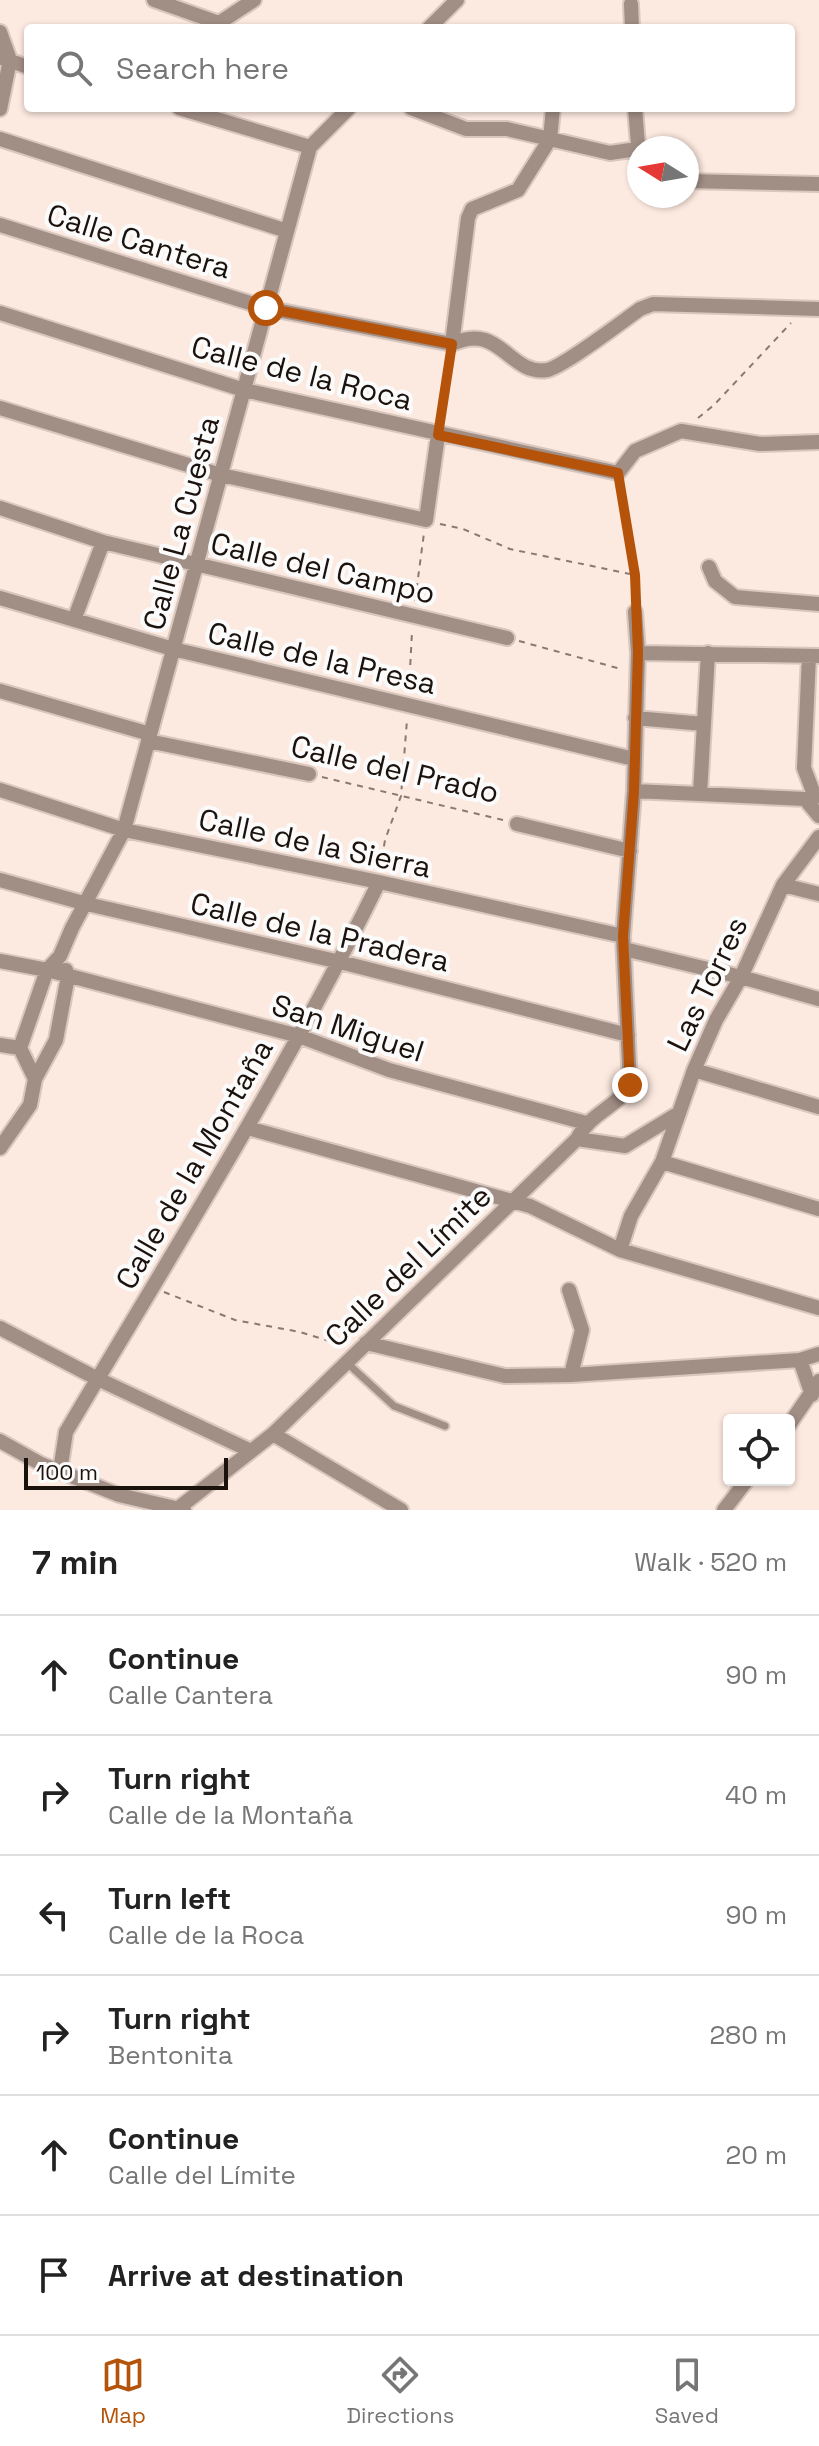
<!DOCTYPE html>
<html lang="en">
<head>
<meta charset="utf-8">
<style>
	body { margin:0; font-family:"Space Grotesk",sans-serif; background:#f2f2f2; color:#222 }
	.controls { position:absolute; right:24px; bottom:24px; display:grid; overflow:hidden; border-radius:8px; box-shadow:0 2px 6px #0004 }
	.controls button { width:72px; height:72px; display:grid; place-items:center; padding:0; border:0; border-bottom:2px solid #e0e0e0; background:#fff; color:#222; font:40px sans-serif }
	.compass { position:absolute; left:627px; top:136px; width:72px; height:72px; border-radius:50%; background:#fff; box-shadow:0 2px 6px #0004; rotate:281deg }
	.scale { position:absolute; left:24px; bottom:20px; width:204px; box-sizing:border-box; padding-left:8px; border:4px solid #1c120d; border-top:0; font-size:22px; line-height:28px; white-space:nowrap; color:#1c120d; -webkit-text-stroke:6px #fbfbfb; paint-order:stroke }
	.stop { position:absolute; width:24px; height:24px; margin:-18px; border:6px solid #b45309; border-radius:50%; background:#fff }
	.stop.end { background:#b45309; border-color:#fff; box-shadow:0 2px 8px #0008 }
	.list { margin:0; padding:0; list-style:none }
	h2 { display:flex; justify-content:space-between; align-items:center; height:104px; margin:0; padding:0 32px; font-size:34px }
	h2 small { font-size:26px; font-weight:400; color:#767676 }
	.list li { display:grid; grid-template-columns:52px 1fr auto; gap:24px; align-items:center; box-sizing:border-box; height:120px; padding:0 32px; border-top:2px solid #e0e0e0 }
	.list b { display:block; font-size:30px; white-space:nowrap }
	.list p { margin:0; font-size:26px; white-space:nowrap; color:#767676 }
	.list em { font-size:26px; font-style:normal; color:#767676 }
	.icon { flex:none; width:44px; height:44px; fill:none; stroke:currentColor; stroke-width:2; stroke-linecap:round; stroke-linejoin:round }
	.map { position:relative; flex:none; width:819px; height:1510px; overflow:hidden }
	.search { position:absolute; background:#fff; box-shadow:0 2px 6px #0004; left:24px; right:24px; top:24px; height:88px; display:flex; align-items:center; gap:20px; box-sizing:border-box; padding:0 28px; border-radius:8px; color:#767676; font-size:30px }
	.sheet { height:824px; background:#fff }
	nav { display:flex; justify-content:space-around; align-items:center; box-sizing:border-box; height:112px; border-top:2px solid #e0e0e0; background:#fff; font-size:22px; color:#767676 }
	nav a { display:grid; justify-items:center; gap:4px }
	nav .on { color:#b45309 }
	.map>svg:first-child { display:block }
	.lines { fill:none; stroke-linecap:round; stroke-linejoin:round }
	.service-casing { stroke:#d8c7be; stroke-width:11 }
	.minor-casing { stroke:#d8c7be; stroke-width:18 }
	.path { stroke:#887a73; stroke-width:2; stroke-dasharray:6 6; stroke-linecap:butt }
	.service { stroke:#a18e85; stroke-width:7 }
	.minor { stroke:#a18e85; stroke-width:14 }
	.route { stroke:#b45309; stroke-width:10 }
	.labels { text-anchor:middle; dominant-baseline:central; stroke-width:8; stroke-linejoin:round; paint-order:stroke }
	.street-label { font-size:30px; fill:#1c120d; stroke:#fbfbfb }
</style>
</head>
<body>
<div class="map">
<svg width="819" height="1510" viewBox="0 0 819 1510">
	<rect width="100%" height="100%" fill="#fce9e0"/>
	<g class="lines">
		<defs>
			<path id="service" d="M346,1362l48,44 51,20"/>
			<path id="minor" d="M154,0l65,23
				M631,4l1,24
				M217,28l2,-5 35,-23
				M429,28l28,-28
				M0,32l10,28 -10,49
				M2,58l26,9
				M179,108l131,39
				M411,108l55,21h41l103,24 27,-4
				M635,108l4,49
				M0,139l287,92
				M687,181l132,3
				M0,225l266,83 186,36
				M0,313l244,77 374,83 17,-22 46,-20 79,13 59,-2
				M452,344c48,-23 57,32 95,26 16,-3 76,-49 93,-61l13,-5 166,5
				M452,344l16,-126 4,-9 46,-19 32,-51 3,-31
				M0,408l221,67 205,45 12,-85
				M0,508l103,34 404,96
				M709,567l6,14 20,16 84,7
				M0,598l173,51 461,110
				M74,620l29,-78
				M638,653l181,3
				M809,656l-5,112 11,29
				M0,691l150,43
				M635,718l69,6
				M148,741l161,33
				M0,790l124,40 255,52 244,54
				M634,791l171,8 14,-3
				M700,794l8,-141
				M805,799l14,17
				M517,824l113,27
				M0,880l87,24 253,58 288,73
				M783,885l36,9
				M624,949l117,28 78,22
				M0,961l47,9 252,66 90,34 197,53
				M0,1045l20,3
				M694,1070l125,37
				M35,1079l21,-39 12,-64 -2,-6
				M248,1128l282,78 90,44 199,58
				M577,1139l48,7 54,-33
				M0,1148l30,-43 5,-26 -15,-31 27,-78 13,-14 12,-28 52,-98 186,-683 39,-39
				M662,1162l157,47
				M620,1250l11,-34 31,-54 32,-92 22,-50 25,-43 42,-92 36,-48
				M569,1290l13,40 -11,45
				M0,1328l98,51 153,72
				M366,1343l139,33 66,-1 229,-15 19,-6
				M800,1360l12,35
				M789,1425l30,-44
				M273,1434l128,76
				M0,1441l41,23 78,31 65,15
				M60,1471l6,-39c108,-182 220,-360 313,-550
				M176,1510l97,-76 304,-295c14,-27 38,-30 53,-54l-7,-149 11,-145 4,-138 -3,-41
				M724,1510l23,-30"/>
		</defs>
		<!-- service casing -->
		<use href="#service" class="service-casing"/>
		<!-- minor casing -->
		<use href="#minor" class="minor-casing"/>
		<!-- path -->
		<path class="path" d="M440,418l9,-61
			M698,418l16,-13 77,-82
			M620,486l15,89v23
			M440,524l23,5 47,20 125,26
			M415,601l9,-68
			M519,641l102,28
			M409,689l3,-57
			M322,777l181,43
			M380,870l5,-30 16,-44 6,-76
			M164,1292l71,28 65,12 42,13"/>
		<!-- service -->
		<use href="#service" class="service"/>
		<!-- minor -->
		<use href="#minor" class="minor"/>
	</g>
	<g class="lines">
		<!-- route -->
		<path class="route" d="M266,308l186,36 -14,91 180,38 17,102 3,78 -4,138 -11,145 7,149"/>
	</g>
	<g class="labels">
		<!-- street labels -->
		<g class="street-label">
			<text transform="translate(139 241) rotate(17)">Calle Cantera</text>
			<text transform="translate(302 373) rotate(14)">Calle de la Roca</text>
			<text transform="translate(181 523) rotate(-75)">Calle La Cuesta</text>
			<text transform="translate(323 568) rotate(13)">Calle del Campo</text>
			<text transform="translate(322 658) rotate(13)">Calle de la Presa</text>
			<text transform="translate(395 769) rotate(13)">Calle del Prado</text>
			<text transform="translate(315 843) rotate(12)">Calle de la Sierra</text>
			<text transform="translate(320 932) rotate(13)">Calle de la Pradera</text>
			<text transform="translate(707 984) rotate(-64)">Las Torres</text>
			<text transform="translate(348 1028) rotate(18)">San Miguel</text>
			<text transform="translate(194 1164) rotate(-60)">Calle de la Montaña</text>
			<text transform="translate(408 1266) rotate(-44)">Calle del Límite</text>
		</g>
	</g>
</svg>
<div class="controls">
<button><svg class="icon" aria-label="locate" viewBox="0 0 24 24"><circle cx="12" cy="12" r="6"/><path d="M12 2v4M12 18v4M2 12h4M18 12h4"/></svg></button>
</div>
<svg class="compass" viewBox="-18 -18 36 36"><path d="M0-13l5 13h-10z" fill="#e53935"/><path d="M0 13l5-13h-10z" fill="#767676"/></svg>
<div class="scale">100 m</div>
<div class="stop" style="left:266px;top:308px"></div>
<div class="stop end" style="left:630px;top:1085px"></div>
<div class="search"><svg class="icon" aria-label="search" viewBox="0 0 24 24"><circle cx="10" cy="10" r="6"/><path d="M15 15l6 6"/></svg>Search here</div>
</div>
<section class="sheet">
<h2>7 min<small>Walk · 520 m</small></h2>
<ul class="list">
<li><svg class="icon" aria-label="ahead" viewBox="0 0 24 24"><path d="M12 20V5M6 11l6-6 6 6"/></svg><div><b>Continue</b><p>Calle Cantera</p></div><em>90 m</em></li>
<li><svg class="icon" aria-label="right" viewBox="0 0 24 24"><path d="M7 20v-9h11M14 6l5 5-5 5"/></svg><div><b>Turn right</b><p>Calle de la Montaña</p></div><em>40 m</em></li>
<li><svg class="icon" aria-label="left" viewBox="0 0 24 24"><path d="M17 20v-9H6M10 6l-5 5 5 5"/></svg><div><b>Turn left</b><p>Calle de la Roca</p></div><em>90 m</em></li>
<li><svg class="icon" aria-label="right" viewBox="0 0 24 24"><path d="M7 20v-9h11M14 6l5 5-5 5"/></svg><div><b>Turn right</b><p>Bentonita</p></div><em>280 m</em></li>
<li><svg class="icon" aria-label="ahead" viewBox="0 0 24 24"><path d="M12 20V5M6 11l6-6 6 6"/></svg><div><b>Continue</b><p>Calle del Límite</p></div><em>20 m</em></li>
<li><svg class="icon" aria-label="arrive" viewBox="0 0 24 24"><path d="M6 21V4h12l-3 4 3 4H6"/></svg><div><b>Arrive at destination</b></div></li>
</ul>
</section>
<nav>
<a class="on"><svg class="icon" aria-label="map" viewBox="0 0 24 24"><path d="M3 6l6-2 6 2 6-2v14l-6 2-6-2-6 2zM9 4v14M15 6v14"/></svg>Map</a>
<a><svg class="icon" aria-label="directions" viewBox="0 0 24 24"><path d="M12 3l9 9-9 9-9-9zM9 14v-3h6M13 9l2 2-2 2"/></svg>Directions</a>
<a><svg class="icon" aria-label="saved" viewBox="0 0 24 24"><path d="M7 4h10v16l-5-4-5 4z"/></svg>Saved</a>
</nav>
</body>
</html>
